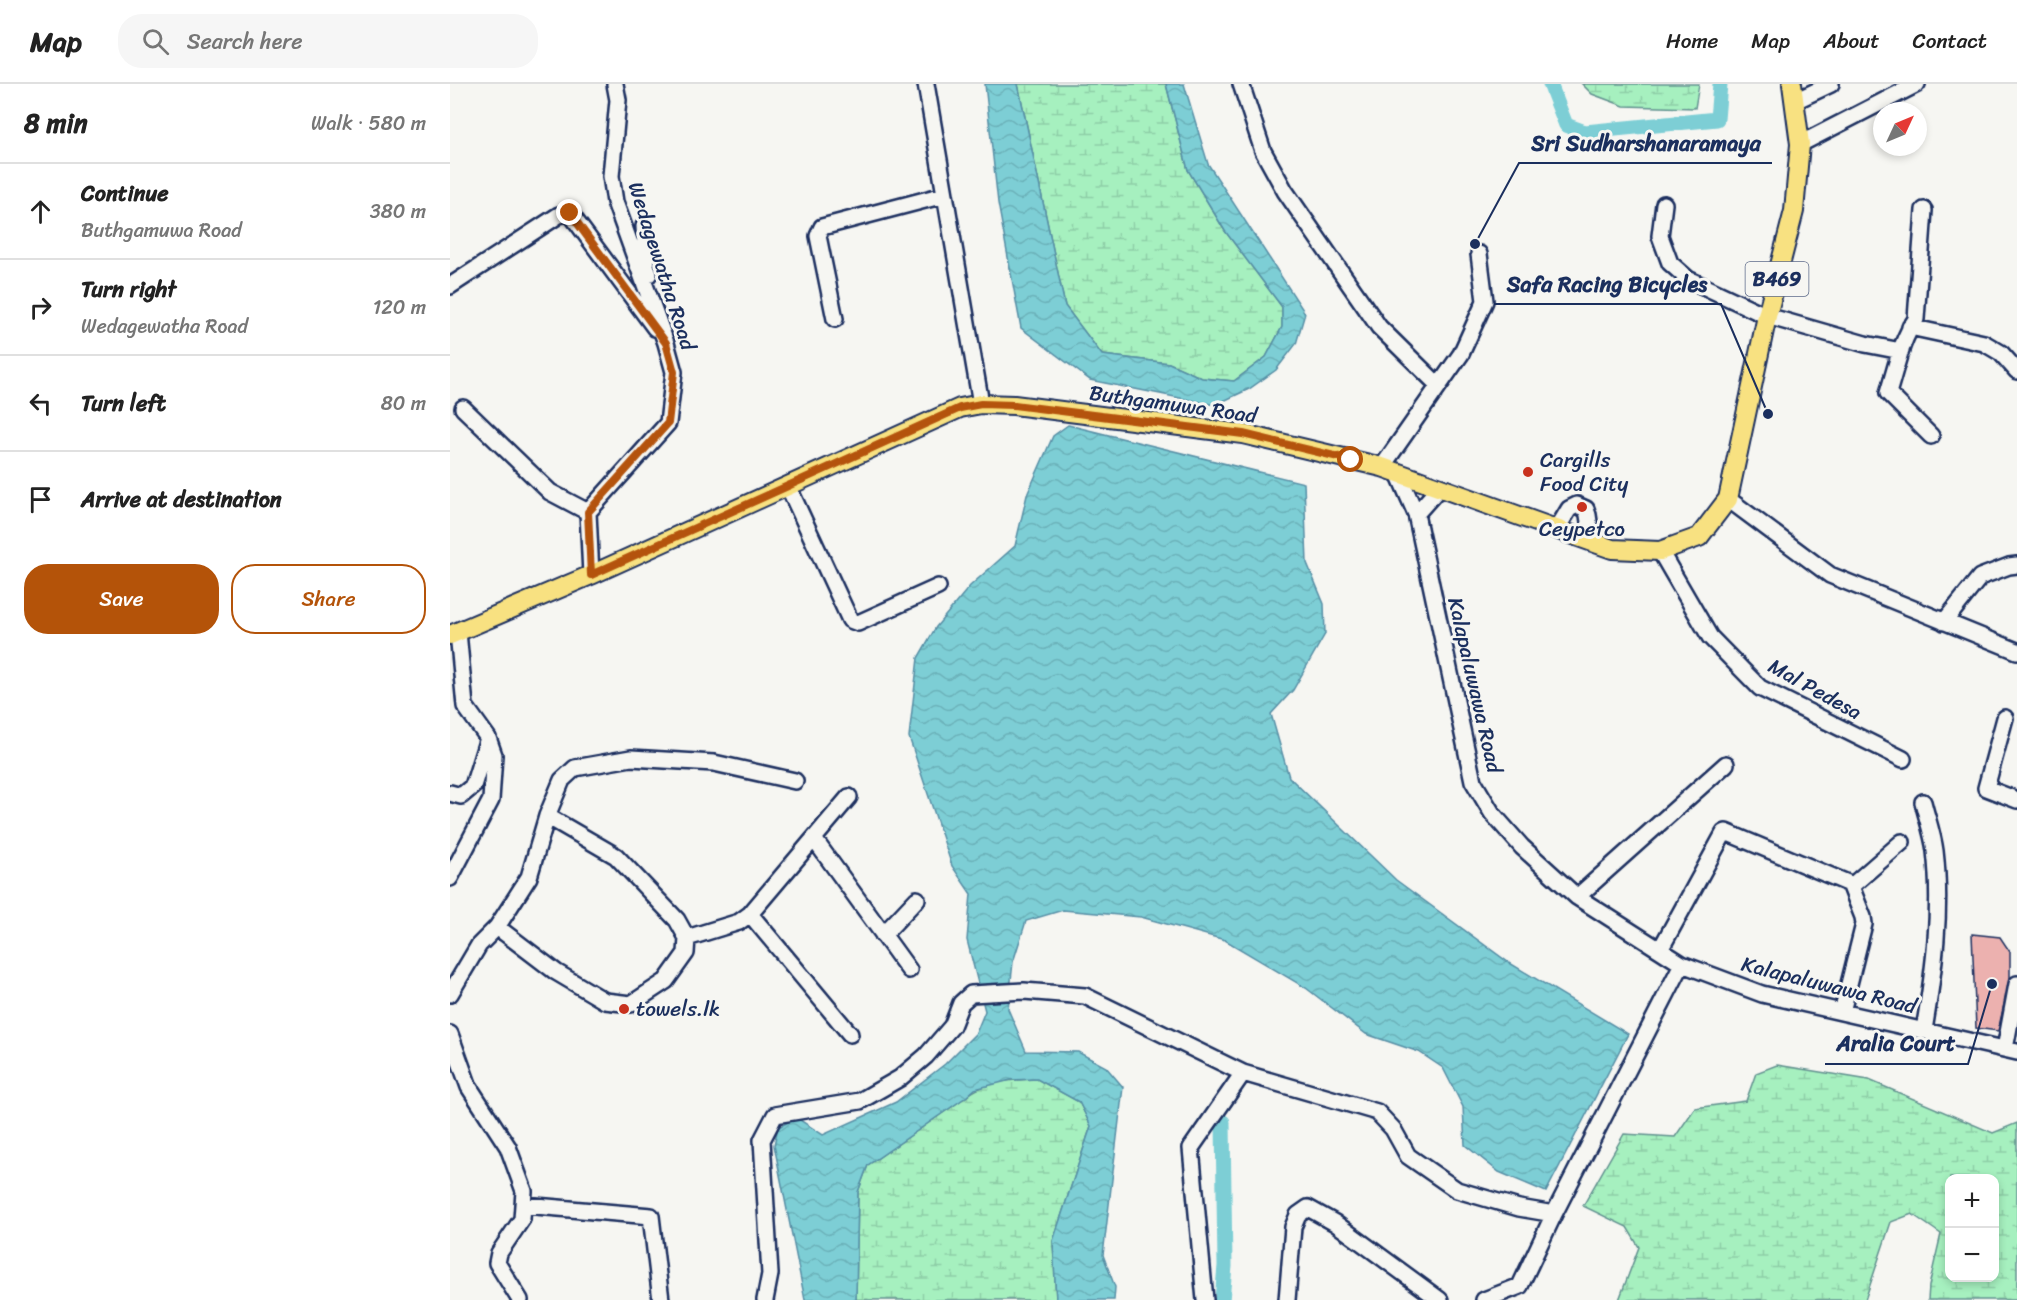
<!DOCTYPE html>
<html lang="en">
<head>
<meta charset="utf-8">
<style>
	body { margin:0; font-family:Sriracha,sans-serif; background:#f6f6f6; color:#222 }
	.controls { position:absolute; right:18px; bottom:18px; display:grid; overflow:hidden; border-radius:12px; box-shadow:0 3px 9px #0003 }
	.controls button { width:54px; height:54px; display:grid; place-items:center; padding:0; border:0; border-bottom:2px solid #e0e0e0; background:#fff; color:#222; font:30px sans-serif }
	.compass { position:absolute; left:1423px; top:18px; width:54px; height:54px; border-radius:50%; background:#fff; box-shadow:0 3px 9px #0003; rotate:46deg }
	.stop { position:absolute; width:18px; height:18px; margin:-14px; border:4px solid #b45309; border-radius:50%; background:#fff }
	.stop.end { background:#b45309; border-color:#fff; box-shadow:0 2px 6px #0008 }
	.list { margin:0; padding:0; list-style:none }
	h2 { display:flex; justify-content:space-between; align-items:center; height:78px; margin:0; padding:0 24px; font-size:26px }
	h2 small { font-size:20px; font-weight:400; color:#767676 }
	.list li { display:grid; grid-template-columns:39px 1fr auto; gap:18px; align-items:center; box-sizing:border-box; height:96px; padding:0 24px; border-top:2px solid #e0e0e0 }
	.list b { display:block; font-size:22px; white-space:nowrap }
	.list p { margin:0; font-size:20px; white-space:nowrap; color:#767676 }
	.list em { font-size:20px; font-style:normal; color:#767676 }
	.actions { display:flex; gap:12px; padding:18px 24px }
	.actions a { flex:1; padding:14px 0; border:2px solid #b45309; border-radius:24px; text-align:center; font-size:21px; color:#b45309 }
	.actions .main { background:#b45309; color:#fff }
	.icon { flex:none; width:33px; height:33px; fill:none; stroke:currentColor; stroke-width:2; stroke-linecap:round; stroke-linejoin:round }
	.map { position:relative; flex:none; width:1567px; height:1216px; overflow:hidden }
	header { display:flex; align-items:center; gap:36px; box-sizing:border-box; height:84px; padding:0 30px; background:#fff; border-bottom:2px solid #e0e0e0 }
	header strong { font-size:28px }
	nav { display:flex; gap:33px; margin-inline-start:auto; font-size:21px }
	.search { width:420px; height:54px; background:#f6f6f6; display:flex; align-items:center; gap:15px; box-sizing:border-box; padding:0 21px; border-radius:24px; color:#767676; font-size:22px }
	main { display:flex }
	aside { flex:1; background:#fff }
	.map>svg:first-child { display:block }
	.wetland { fill:url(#wetland-marsh); stroke:#60908e; stroke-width:1.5; fill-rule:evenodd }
	.water { fill:url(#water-waves); stroke:#568ea5; stroke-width:1.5 }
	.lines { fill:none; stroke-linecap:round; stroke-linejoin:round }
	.canal { stroke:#7dced5; stroke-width:15 }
	.building { fill:#ecb1af; stroke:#1b2f5e; stroke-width:1.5 }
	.minor-casing { stroke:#1b2f5e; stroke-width:20 }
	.major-casing { stroke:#1b2f5e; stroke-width:22 }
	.minor { stroke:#f6f6f2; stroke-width:15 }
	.major { stroke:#f8e181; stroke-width:18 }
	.route { stroke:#b45309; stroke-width:8 }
	.poi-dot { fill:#c8321e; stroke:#f6f6f2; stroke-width:2 }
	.labels { text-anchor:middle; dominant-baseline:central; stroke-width:6; stroke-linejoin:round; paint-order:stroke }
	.shield { fill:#f6f6f2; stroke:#5d6b8a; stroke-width:1.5 }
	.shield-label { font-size:20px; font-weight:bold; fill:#1b2f5e }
	.street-label { font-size:21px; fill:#1b2f5e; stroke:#f6f6f2 }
	.poi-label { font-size:21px; fill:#1b2f5e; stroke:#f6f6f2; text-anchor:start }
	.leader { fill:none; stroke:#1b2f5e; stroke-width:2 }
	.callout-dot { fill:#1b2f5e; stroke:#f6f6f2; stroke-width:2 }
	.callout-label { font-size:22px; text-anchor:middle; font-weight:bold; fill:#1b2f5e; stroke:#f6f6f2; stroke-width:6; stroke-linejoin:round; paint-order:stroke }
</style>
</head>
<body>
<header>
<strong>Map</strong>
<div class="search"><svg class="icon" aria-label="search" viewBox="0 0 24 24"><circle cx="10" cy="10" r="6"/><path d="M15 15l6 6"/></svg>Search here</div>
<nav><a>Home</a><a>Map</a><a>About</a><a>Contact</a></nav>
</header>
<main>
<aside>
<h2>8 min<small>Walk · 580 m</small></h2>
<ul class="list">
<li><svg class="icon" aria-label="ahead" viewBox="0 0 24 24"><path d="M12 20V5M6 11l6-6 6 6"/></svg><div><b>Continue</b><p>Buthgamuwa Road</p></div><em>380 m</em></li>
<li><svg class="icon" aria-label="right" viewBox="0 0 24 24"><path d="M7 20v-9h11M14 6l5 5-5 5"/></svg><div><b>Turn right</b><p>Wedagewatha Road</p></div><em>120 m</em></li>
<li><svg class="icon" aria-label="left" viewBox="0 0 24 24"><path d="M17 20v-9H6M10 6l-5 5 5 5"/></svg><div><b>Turn left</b></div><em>80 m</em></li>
<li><svg class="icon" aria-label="arrive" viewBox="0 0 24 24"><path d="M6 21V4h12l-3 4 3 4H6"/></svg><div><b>Arrive at destination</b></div></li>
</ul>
<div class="actions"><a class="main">Save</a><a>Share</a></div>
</aside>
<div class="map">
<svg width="1567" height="1216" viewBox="0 0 1567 1216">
	<defs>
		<pattern id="wetland-marsh" width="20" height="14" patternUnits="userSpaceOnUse" patternTransform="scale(1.5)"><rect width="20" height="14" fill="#a6f0bf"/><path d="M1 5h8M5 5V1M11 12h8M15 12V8" fill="none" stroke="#8ecea7"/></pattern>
		<pattern id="water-waves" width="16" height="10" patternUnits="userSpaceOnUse" patternTransform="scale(1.5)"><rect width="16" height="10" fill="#7dced5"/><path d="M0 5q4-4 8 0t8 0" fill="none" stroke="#6bb1b9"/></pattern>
	</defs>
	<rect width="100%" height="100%" fill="#f6f6f2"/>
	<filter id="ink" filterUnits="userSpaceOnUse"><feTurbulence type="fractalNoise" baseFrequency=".0167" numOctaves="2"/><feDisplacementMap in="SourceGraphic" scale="12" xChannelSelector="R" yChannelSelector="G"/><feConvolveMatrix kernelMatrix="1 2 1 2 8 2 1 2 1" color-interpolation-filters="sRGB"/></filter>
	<g filter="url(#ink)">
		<!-- wetland -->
		<path class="wetland" d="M568,0h148l22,86 37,61 57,76v20l-16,30 -32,24 -32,-3 -33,-15 -67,-8 -37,-49z
			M1132,0h117l-4,24 -71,-2 -32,-12z
			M1327,981l92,15 124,53 24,-10v177h-89l1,-14 12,-52 -29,-20 -21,8 -26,78h-246l20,-53 -12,-20 -44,-21 41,-72 51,3 20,-29 51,-7 10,-28zM1544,1094v100h-44v-100z
			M587,995l42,23 12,24 -38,115 3,59h-200l2,-108 10,-27 98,-68c18,-17 47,-17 71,-18z"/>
		<!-- water -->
		<path class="water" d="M535,0h33l47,222 37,49 67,8 33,15 32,3 32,-24 16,-30v-20l-57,-76 -37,-61 -22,-86h18l24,80 97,149 -9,31 -20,26 -27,19 -34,16 -125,-25 -69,-52 -23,-125z
			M618,341l236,58 3,80 17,41 1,30 -32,56 -22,24 18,63 107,103 112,82 120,72 -82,158 -47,-20 -34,-27 -2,-38 -20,-39 -24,-16 -53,-18 -60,-46 -81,-48 -84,-23 -78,-7 -37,11 -13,41 -5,47 18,42 52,1 28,15 17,20 -20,168 12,32 -1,13h-58l-3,-59 38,-115 -12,-24 -42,-23 -26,1 -36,9 -9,8 -98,68 -10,27 -2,108h-51l-31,-155 4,-18 19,-9 26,17 73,-33 49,-38 31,-31 9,-22 -18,-71 4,-46 -19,-28 -43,-129 9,-79 18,-31 34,-41 45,-40 12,-51 26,-59z"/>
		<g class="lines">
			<!-- canal -->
			<path class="canal" d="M1100,0l16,41 19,7 132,-13 3,-35
				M772,1216l3,-34 -2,-144"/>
		</g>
		<!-- building -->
		<path class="building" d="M1522,850l28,3 10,15v26l-12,53 -22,-3z"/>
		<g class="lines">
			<defs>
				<path id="minor" d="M476,0l55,320
					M791,0l22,67 22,40 94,136 59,58
					M1345,17l36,-17
					M1350,60l117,-60
					M1214,120l-4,32 10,27 18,16 79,37 98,28 36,7
					M1474,126l-8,109c-15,21 -20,49 -28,74l43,43
					M194,142l2,39 3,9
					M0,202l109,-71 11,-2 85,115
					M385,235l-17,-83 4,-9 122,-32
					M1460,243l74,16 17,10 16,18
					M13,324l87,84 38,20
					M932,383l79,-113 24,-53 -6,-47
					M948,389l18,41 57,267 19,32 30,34 55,50 105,67 80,30 255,58
					M338,402l62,134 8,3 80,-36
					M1278,415l102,76 187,76
					M966,430l24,-27
					M1107,445l12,-20 8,-4 9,4 2,6 4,27
					M1210,467l50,86 50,51 143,71
					M141,491l-3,-63 80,-89 6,-51 -8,-29 -51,-141 -4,-26 7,-76 -3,-16
					M1494,538l36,-45 29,-11 8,-1
					M1555,634l-19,70 31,12
					M0,709l11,3 12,-10 15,-48
					M1473,718c4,16 10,33 12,49 7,59 -1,120 -11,179
					M364,755l95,131
					M0,794l41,-78 3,-45 -6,-17 -23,-32 -7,-74
					M1400,800l5,-1 47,-41
					M1127,813l149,-133
					M300,830l100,120
					M47,843l59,45 49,29 26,3 35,-23 20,-28 1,-15 -10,-18 -61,-64 -69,-40
					M433,851l34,-36
					M237,854l52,-16 11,-8 99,-117
					M1210,866l64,-117 2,-1 124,52 13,33 1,7 -22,88
					M0,910l29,-49 18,-18 32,-50 18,-61 15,-36 13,-12 56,-10 83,5 81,18
					M0,950l19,53 39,60 16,44 -2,28 -23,34 -2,10 23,37
					M1555,965l12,-65
					M74,1121l127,11 10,84
					M315,1216l5,-26 -8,-134 13,-25 85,-14 40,-23 26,-22 26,-30 9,-23 10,-9 53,-3 61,5 158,77 134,39 16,17 15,27 49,34 62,18 35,6
					M755,1216l-14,-152 52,-75
					M837,1216l6,-73 5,-12 10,-7 27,15 105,77
					M1034,1216l36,-14 34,-72 128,-250"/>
				<path id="major" d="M0,551l141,-60 369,-167 21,-4 33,1 229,29 139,33 230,82 48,2 39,-14 29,-38 39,-183 27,-105 6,-67 -8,-60"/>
			</defs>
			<!-- minor casing -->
			<use href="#minor" class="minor-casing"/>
			<!-- major casing -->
			<use href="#major" class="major-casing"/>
			<!-- minor -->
			<use href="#minor" class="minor"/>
			<!-- major -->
			<use href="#major" class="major"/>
		</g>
	</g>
	<g class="lines" filter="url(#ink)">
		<!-- route -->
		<path class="route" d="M120,129l96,130 8,29 -6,51 -80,89 3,63 369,-167 21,-4 33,1 229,29 108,26"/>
	</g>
	<!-- markers -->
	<g class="poi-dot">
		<circle cx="1078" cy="388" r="6"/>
		<circle cx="1132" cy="423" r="6"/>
		<circle cx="174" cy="925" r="6"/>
	</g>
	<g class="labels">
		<!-- shield labels -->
		<rect class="shield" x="1295.5" y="178" width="63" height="34" rx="4.5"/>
		<g class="shield-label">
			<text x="1327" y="195">B469</text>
		</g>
		<!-- street labels -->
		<g class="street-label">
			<text transform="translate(212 182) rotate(72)">Wedagewatha Road</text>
			<text transform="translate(723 320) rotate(8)">Buthgamuwa Road</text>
			<text transform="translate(1025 601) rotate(77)">Kalapaluwawa Road</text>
			<text transform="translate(1365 605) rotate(29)">Mal Pedesa</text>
			<text transform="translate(1379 901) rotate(14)">Kalapaluwawa Road</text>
		</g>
		<!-- poi labels -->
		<g class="poi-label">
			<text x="1090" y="376">Cargills<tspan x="1090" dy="24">Food City</tspan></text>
			<text x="1132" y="445" text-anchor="middle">Ceypetco</text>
			<text x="186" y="925">towels.lk</text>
		</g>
	</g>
	<!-- callouts -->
	<path class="leader" d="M1025 160L1069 79H1322M1318 330L1271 220H1044M1542 900L1518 980H1375"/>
	<g class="callout-dot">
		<circle cx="1025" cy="160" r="6"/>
		<circle cx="1318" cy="330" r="6"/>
		<circle cx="1542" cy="900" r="6"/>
	</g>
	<g class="callout-label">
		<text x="1196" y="67">Sri Sudharshanaramaya</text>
		<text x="1157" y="208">Safa Racing Bicycles</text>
		<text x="1446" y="967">Aralia Court</text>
	</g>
</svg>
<div class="controls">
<button>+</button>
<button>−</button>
</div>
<svg class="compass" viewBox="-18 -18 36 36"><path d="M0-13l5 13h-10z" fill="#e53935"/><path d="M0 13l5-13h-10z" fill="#767676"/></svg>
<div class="stop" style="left:901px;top:376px"></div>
<div class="stop end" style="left:120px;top:129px"></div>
</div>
</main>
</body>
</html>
